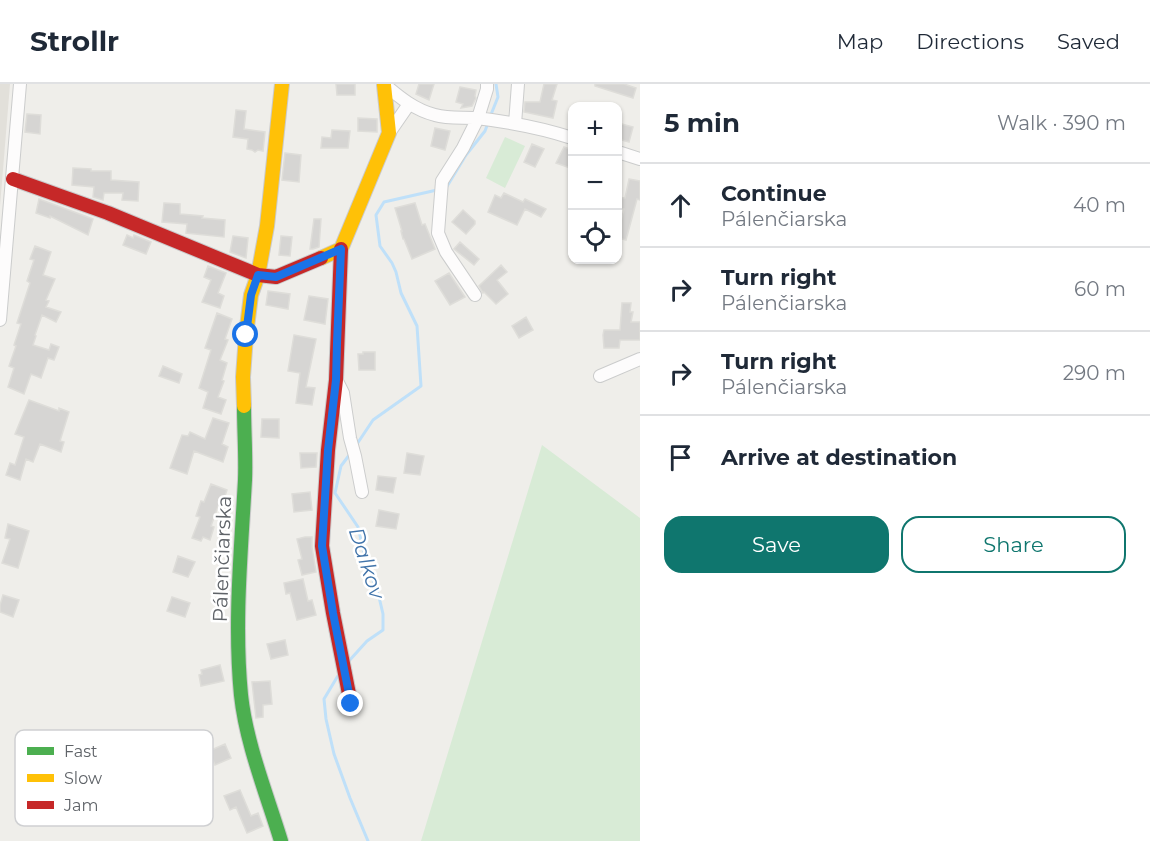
<!DOCTYPE html>
<html lang="en">
<head>
<meta charset="utf-8">
<style>
	body { margin:0; font-family:Montserrat,sans-serif; background:#f2f2f3; color:#1f2937 }
	.controls { position:absolute; right:18px; top:18px; display:grid; overflow:hidden; border-radius:12px; box-shadow:0 2px 4px #0004 }
	.controls button { width:54px; height:54px; display:grid; place-items:center; padding:0; border:0; border-bottom:2px solid #e0e1e3; background:#fff; color:#1f2937; font:30px sans-serif }
	.stop { position:absolute; width:18px; height:18px; margin:-14px; border:4px solid #1a73e8; border-radius:50%; background:#fff }
	.stop.end { background:#1a73e8; border-color:#fff; box-shadow:0 2px 6px #0008 }
	.list { margin:0; padding:0; list-style:none }
	h2 { display:flex; justify-content:space-between; align-items:center; height:78px; margin:0; padding:0 24px; font-size:26px }
	h2 small { font-size:20px; font-weight:400; color:#747a83 }
	.list li { display:grid; grid-template-columns:39px 1fr auto; gap:18px; align-items:center; box-sizing:border-box; height:84px; padding:0 24px; border-top:2px solid #e0e1e3 }
	.list b { display:block; font-size:22px; white-space:nowrap }
	.list p { margin:0; font-size:20px; white-space:nowrap; color:#747a83 }
	.list em { font-size:20px; font-style:normal; color:#747a83 }
	.actions { display:flex; gap:12px; padding:18px 24px }
	.actions a { flex:1; padding:14px 0; border:2px solid #0f766e; border-radius:18px; text-align:center; font-size:21px; color:#0f766e }
	.actions .main { background:#0f766e; color:#fff }
	.icon { flex:none; width:33px; height:33px; fill:none; stroke:currentColor; stroke-width:2; stroke-linecap:round; stroke-linejoin:round }
	.map { position:relative; flex:none; width:640px; height:757px; overflow:hidden }
	header { display:flex; align-items:center; gap:36px; box-sizing:border-box; height:84px; padding:0 30px; background:#fff; border-bottom:2px solid #e0e1e3 }
	header strong { font-size:28px }
	nav { display:flex; gap:33px; margin-inline-start:auto; font-size:21px }
	main { display:flex }
	aside { flex:1; background:#fff }
	.map>svg:first-child { display:block }
	.education { fill:#e2e0da }
	.green { fill:#d8ebd6 }
	.lines { fill:none; stroke-linecap:round; stroke-linejoin:round }
	.stream { stroke:#bfe0f9; stroke-width:3 }
	.building { fill:#d6d5d3; stroke:#deddd9; stroke-width:1.5 }
	.street-casing { stroke:#cbcccc; stroke-width:14 }
	.fast-casing { stroke:#cacacb; stroke-width:16 }
	.slow-casing { stroke:#cacacb; stroke-width:16 }
	.jam-casing { stroke:#cacacb; stroke-width:16 }
	.street { stroke:#fdfcfc; stroke-width:12 }
	.fast { stroke:#4caf50; stroke-width:14 }
	.slow { stroke:#ffc107; stroke-width:14 }
	.jam { stroke:#c62828; stroke-width:14 }
	.route { stroke:#1a73e8; stroke-width:8 }
	.labels { text-anchor:middle; dominant-baseline:central; stroke-width:5; stroke-linejoin:round; paint-order:stroke }
	.street-label { font-size:20px; fill:#5f6368; stroke:#fff }
	.water-label { font-size:21px; font-style:italic; fill:#4174aa; stroke:#fff }
	.key { fill:#fff; stroke:#cfd0d2; stroke-width:1.5 }
	.key-label { font-size:16px; fill:#5f6368 }
</style>
</head>
<body>
<header>
<strong>Strollr</strong>
<nav><a>Map</a><a>Directions</a><a>Saved</a></nav>
</header>
<main>
<div class="map">
<svg width="640" height="757" viewBox="0 0 640 757">
	<rect width="100%" height="100%" fill="#efeeea"/>
	<!-- education -->
	<path class="education" d="M0,0h10l-10,122z"/>
	<!-- green -->
	<path class="green" d="M505,53l20,9 -20,42 -19,-10z
		M542,361l98,73v323h-219z"/>
	<g class="lines">
		<!-- stream -->
		<path class="stream" d="M490,33l8,-20 -2,-13
			M446,104l20,-33 19,-24 3,-8
			M357,360l16,-24 48,-34 -4,-60 -16,-33 -5,-21 -4,-9 -12,-17 -4,-31 8,-13 53,-12
			M348,578l19,-21 16,-11v-16l-4,-17 -14,-40 -7,-30 -23,-34 6,-27 9,-12
			M339,590l-15,25 2,20 8,35 16,44 18,43"/>
	</g>
	<!-- building -->
	<path class="building" d="M336,0h19v11h-18z
		M419,0h15l-5,16 -13,-6z
		M544,0h13l-5,16 5,1 -4,17 -29,-6 1,-10h15z
		M595,0h29l12,4 -3,10 -38,-12z
		M460,3l16,3 -1,6 1,2 -4,8 -11,2 2,-4 -7,-2z
		M236,26l10,1 -2,18 21,3 -2,19 -5,-1 -3,2 -3,-2 -5,-1 1,-10 -15,-2z
		M27,30l14,1 -1,19 -15,-2z
		M358,34l19,1v13l-19,-1z
		M618,39l15,4 -4,15 -11,-3z
		M435,44l15,3 -5,19 -14,-4z
		M332,46l18,1 -2,17h-27l1,-11 9,1z
		M532,60l12,5 -9,18 -11,-5z
		M564,63l9,3v19l-17,-6z
		M285,69l16,2 -2,27 -17,-2z
		M73,84l18,1v2h20v9l28,2 -1,19 -16,-1 1,-7h-19l-1,7 -10,-3 1,-10 -22,-2z
		M629,95l11,2v19l-3,-1 -11,41 -8,-2v-5l6,-24 -6,-1v-11l7,1z
		M504,109l19,9 2,-3 21,10 -5,8 -16,-8 -8,16 -29,-13 7,-17 6,3z
		M39,115l54,20 -5,16 -38,-19v2l-14,-5z
		M164,119l16,1v10l23,2 -1,2 23,2 -1,17 -38,-4 1,-9 -25,-2z
		M415,119l7,22 3,-1 10,25 -23,10 -8,-20h-1l-2,-8h1l-7,-23z
		M463,126l12,11v3l-9,10 -14,-12z
		M314,135h7l-2,28 -6,2h-3z
		M127,151l6,3 1,-3 17,7 -5,12 -23,-9z
		M233,152l15,2 -2,20 -16,-6z
		M281,152l11,1 -2,19 -11,-1z
		M460,158l19,17 -5,6 -20,-16z
		M35,162l16,6 -8,23 12,4 -9,21 3,1 -3,6 15,5 -5,10 -14,-7 -7,20 1,1 -3,9 16,5 2,-6 8,3 -5,13 -6,-2 -7,20 -10,-4 -7,20 -16,-7 6,-19 -5,-2 7,-20 -2,-1 7,-21 -4,-1 13,-40 -3,-2 7,-21 -4,-1z
		M501,181l6,7 -10,8 11,14 -12,10 -12,-12 -1,1 -4,-7z
		M208,182l18,7 -8,20 6,3 -4,12 -18,-6 9,-22 -7,-3z
		M449,189l16,24 -15,8 -15,-24z
		M268,207l22,3 -2,15 -22,-4z
		M309,212l19,3 -3,25 -21,-4z
		M622,219h9l-1,9h3l-2,10h9v18h-20l-1,8h-15l-1,-13 1,-5h16z
		M217,229l15,6 -7,20 3,1 -8,20 7,3 -5,17 2,1 -6,16 8,3 -5,14 -18,-6 5,-16 -9,-4 12,-38 -6,-2z
		M526,233l7,13 -14,8 -7,-12z
		M294,251l22,4 -10,48 9,1 -3,17 -16,-2 4,-30 -12,-2z
		M363,268h12v18h-16l-1,-16h5z
		M163,282l19,8 -3,9 -20,-7z
		M29,316l30,11v-3l10,4 -9,29 4,1 -3,10 -21,-8 -7,18 -7,-3 -6,21 -14,-5 4,-12 5,2 9,-28 -9,-3z
		M213,334l16,5 -7,21 6,3 -5,15 -29,-11 -7,23 -17,-6 12,-33 6,1 2,-4 15,7z
		M262,335h17v19l-18,-1z
		M300,369h17l-1,14 -15,1z
		M407,369l17,3 -4,19 -16,-2z
		M378,392l18,2 -3,15 -17,-3z
		M211,400l16,6 -4,12 -3,-1 -9,25 3,1 -4,13 -7,-3 -2,4 -9,-3 8,-21 -4,-1 5,-15 3,1z
		M310,408l2,18 -18,2 -2,-18z
		M379,426l20,4 -3,15 -20,-3z
		M8,440l21,7 -11,37 -16,-5 8,-24 -5,-1z
		M305,453h7v10l4,25 -14,3 -4,-15 4,-1 -5,-20z
		M178,472l17,6 -7,15 -15,-5z
		M303,495l5,22 4,-1 4,15 -19,5 -7,-27 -4,1 -2,-11z
		M3,511l16,5 -6,17 -13,-5v-7z
		M172,513l18,6 -5,14 -18,-6z
		M285,556l3,15 -17,4 -4,-15z
		M220,581l4,16 -23,5 -2,-11 3,-1 -1,-4z
		M270,597l2,23 -9,1v12l-7,1 -4,-36z
		M225,660l6,14 -16,7 -6,-14z
		M240,706l11,26 7,-3 5,13 -16,7 -11,-26 -6,3 -6,-14z"/>
	<g class="lines">
		<defs>
			<path id="street" d="M384,0c15,13 31,26 51,31 13,4 28,2 42,3 32,4 65,10 95,20
				M515,40l3,-40
				M389,49l20,-29
				M618,68l22,7
				M475,211l-29,-43 -8,-19 4,-52 21,-33 15,-30 9,-29v-5
				M0,236l20,-236
				M600,292l40,-17
				M337,297l6,12 7,45 5,18 7,36"/>
			<path id="fast" d="M244,322c0,25 2,50 1,74 -4,72 -11,143 -4,215 5,48 26,100 40,146"/>
			<path id="slow" d="M321,174l20,-9 48,-116 -5,-48
				M244,322l-1,-29 3,-42 5,-40 7,-20 9,-49 15,-142"/>
			<path id="jam" d="M13,95l95,34 150,62 18,2 45,-19
				M341,165l-5,131 -8,70 -6,96 11,67 18,91"/>
		</defs>
		<!-- street casing -->
		<use href="#street" class="street-casing"/>
		<!-- fast casing -->
		<use href="#fast" class="fast-casing"/>
		<!-- slow casing -->
		<use href="#slow" class="slow-casing"/>
		<!-- jam casing -->
		<use href="#jam" class="jam-casing"/>
		<!-- street -->
		<use href="#street" class="street"/>
		<!-- fast -->
		<use href="#fast" class="fast"/>
		<!-- slow -->
		<use href="#slow" class="slow"/>
		<!-- jam -->
		<use href="#jam" class="jam"/>
	</g>
	<g class="lines">
		<!-- route -->
		<path class="route" d="M246,251l5,-40 7,-20 18,2 65,-28 -4,94 -1,37 -8,70 -6,96 11,67 18,91"/>
	</g>
	<g class="labels">
		<!-- street labels -->
		<g class="street-label">
			<text transform="translate(222 475) rotate(-88)">Pálenčiarska</text>
		</g>
		<!-- water labels -->
		<g class="water-label">
			<text transform="translate(367 479) rotate(72)">Dalkov</text>
		</g>
	</g>
	<!-- legend -->
	<rect x="15" y="646" width="198" height="96" rx="9" class="key"/>
	<rect x="27" y="663" width="27" height="8" fill="#4caf50"/>
	<rect x="27" y="690" width="27" height="8" fill="#ffc107"/>
	<rect x="27" y="717" width="27" height="8" fill="#c62828"/>
	<g class="key-label">
		<text x="64" y="673">Fast</text>
		<text x="64" y="700">Slow</text>
		<text x="64" y="727">Jam</text>
	</g>
</svg>
<div class="controls">
<button>+</button>
<button>−</button>
<button><svg class="icon" aria-label="locate" viewBox="0 0 24 24"><circle cx="12" cy="12" r="6"/><path d="M12 2v4M12 18v4M2 12h4M18 12h4"/></svg></button>
</div>
<div class="stop" style="left:246px;top:251px"></div>
<div class="stop end" style="left:351px;top:620px"></div>
</div>
<aside>
<h2>5 min<small>Walk · 390 m</small></h2>
<ul class="list">
<li><svg class="icon" aria-label="ahead" viewBox="0 0 24 24"><path d="M12 20V5M6 11l6-6 6 6"/></svg><div><b>Continue</b><p>Pálenčiarska</p></div><em>40 m</em></li>
<li><svg class="icon" aria-label="right" viewBox="0 0 24 24"><path d="M7 20v-9h11M14 6l5 5-5 5"/></svg><div><b>Turn right</b><p>Pálenčiarska</p></div><em>60 m</em></li>
<li><svg class="icon" aria-label="right" viewBox="0 0 24 24"><path d="M7 20v-9h11M14 6l5 5-5 5"/></svg><div><b>Turn right</b><p>Pálenčiarska</p></div><em>290 m</em></li>
<li><svg class="icon" aria-label="arrive" viewBox="0 0 24 24"><path d="M6 21V4h12l-3 4 3 4H6"/></svg><div><b>Arrive at destination</b></div></li>
</ul>
<div class="actions"><a class="main">Save</a><a>Share</a></div>
</aside>
</main>
</body>
</html>
